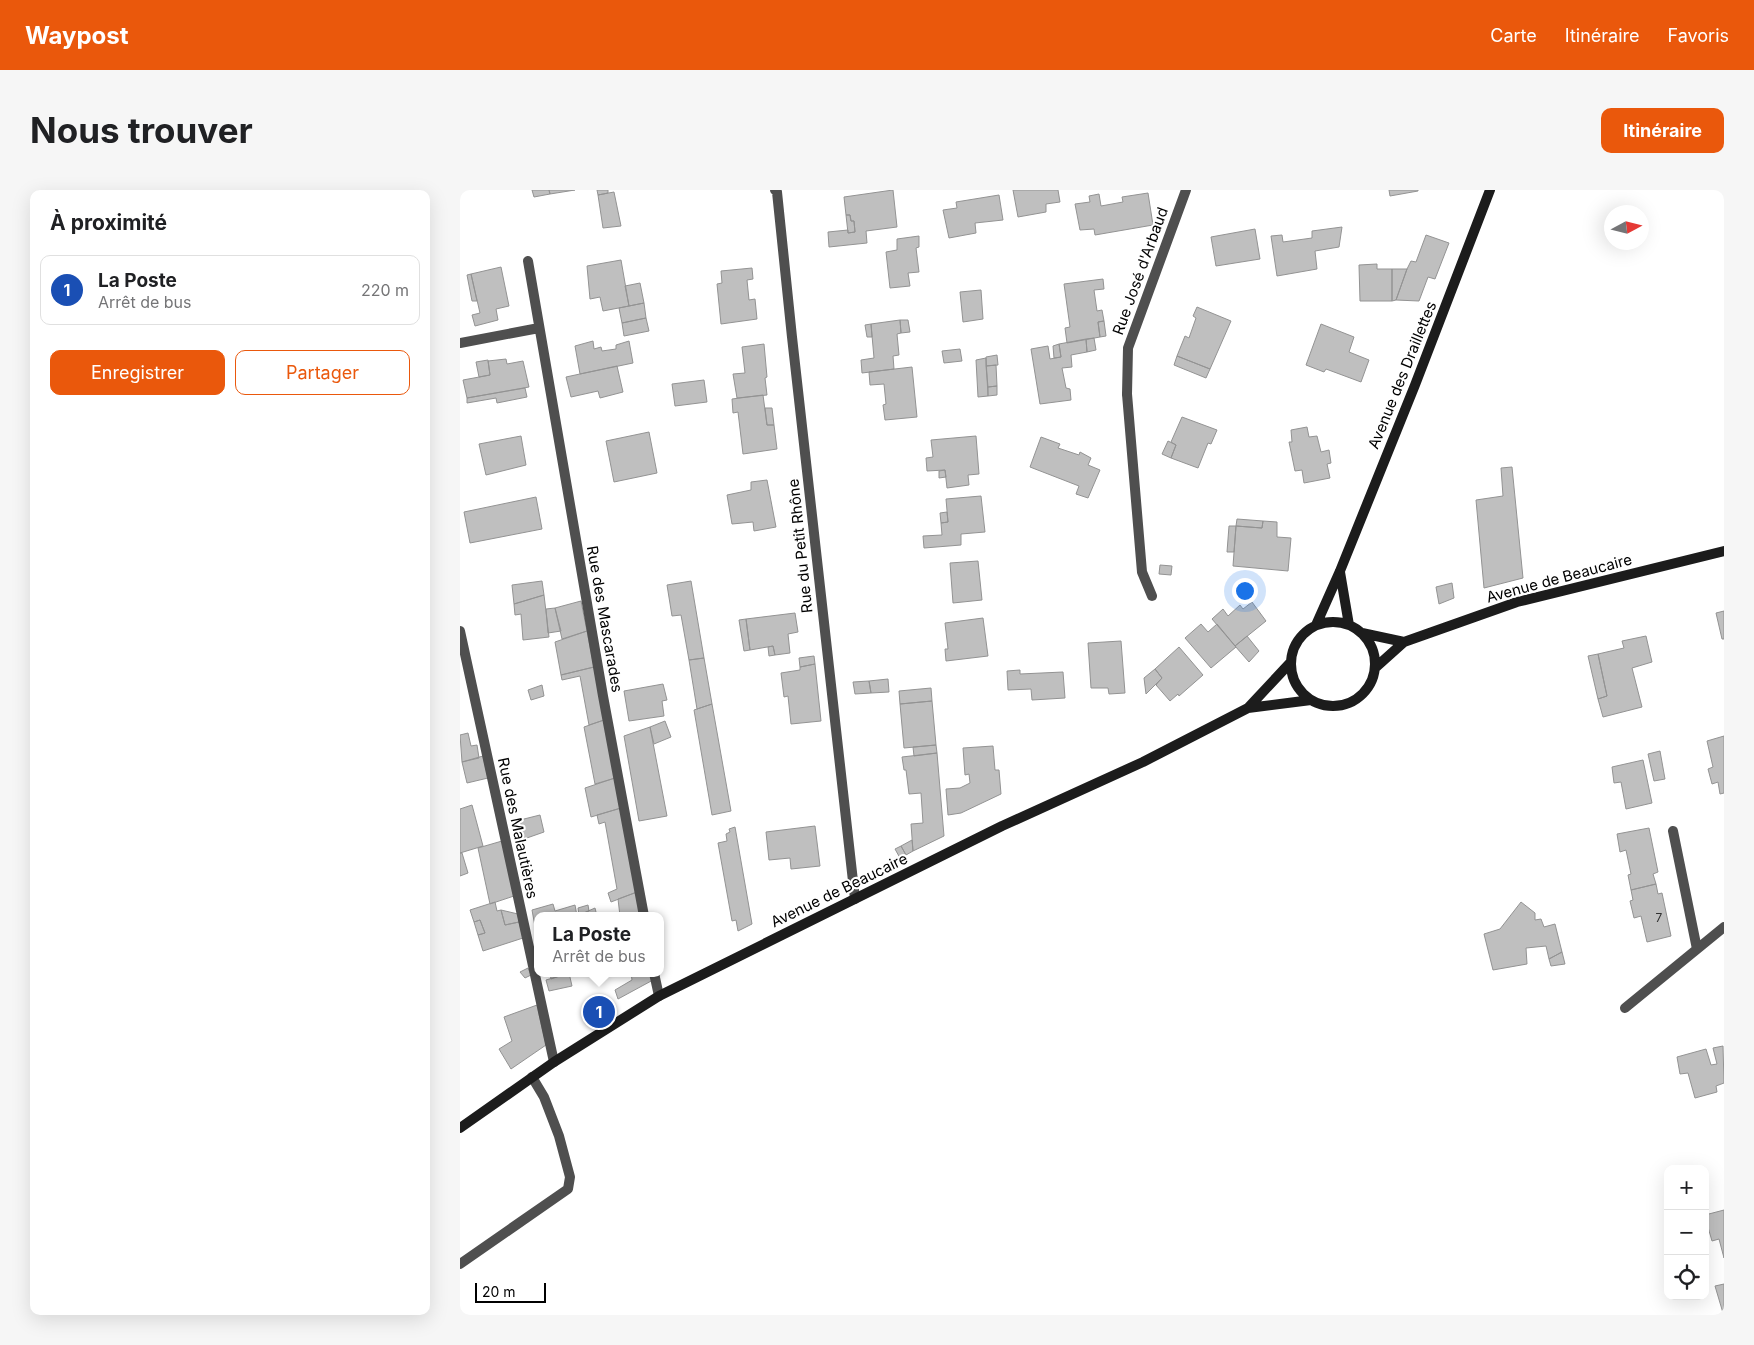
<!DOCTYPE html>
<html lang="fr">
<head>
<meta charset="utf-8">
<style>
	body { margin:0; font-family:Inter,sans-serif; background:#f6f6f6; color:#202124 }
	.controls { position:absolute; right:15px; bottom:15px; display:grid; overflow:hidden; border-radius:10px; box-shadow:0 5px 20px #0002 }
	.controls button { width:45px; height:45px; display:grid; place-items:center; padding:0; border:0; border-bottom:1px solid #e0e0e0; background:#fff; color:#202124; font:25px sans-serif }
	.compass { position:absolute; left:1144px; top:15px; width:45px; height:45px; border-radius:50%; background:#fff; box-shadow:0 5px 20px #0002; rotate:83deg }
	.scale { position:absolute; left:15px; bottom:12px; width:71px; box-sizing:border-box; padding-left:5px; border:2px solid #000; border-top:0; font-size:14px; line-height:18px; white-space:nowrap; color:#000; -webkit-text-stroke:4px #fff; paint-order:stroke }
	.you { position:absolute; left:784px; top:400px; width:18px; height:18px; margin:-12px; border:4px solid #fff; border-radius:50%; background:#1a73e8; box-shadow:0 0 0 8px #1a73e833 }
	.badge { display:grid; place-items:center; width:32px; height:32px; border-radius:50%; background:#ea580c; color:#fff; font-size:16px; font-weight:700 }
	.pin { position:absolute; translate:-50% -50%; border:2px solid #fff; box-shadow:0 1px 5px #0006 }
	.popup { position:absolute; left:74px; top:722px; width:130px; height:65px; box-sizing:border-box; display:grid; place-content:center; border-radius:10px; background:#fff; filter:drop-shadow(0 1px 4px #0005); font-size:16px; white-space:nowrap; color:#757577 }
	.popup b { font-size:19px; color:#202124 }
	.popup::after { content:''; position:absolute; left:50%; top:100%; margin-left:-10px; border:10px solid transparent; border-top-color:#fff }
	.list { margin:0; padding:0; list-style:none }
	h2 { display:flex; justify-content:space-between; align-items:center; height:65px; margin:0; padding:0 20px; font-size:21px }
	h2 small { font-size:16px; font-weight:400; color:#757577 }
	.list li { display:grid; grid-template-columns:32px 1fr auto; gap:15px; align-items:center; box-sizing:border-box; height:70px; margin:0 10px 10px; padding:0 10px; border:1px solid #e0e0e0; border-radius:10px }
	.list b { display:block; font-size:19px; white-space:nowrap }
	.list p { margin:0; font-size:16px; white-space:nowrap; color:#757577 }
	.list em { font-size:16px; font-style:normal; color:#757577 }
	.actions { display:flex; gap:10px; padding:15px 20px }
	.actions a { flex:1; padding:11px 0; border:1px solid #ea580c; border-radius:10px; text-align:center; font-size:18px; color:#ea580c }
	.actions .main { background:#ea580c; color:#fff }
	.icon { flex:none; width:28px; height:28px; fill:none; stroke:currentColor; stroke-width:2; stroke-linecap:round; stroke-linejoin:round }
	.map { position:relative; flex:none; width:1264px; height:1125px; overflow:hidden; border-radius:10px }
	header { display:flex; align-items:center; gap:30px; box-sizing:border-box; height:70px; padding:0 25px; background:#ea580c; color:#fff }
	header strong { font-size:24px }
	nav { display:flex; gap:28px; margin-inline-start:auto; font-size:18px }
	.intro { display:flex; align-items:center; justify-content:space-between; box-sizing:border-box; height:120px; padding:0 30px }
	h1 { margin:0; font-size:35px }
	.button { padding:12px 22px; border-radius:10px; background:#ea580c; color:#fff; font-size:18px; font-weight:700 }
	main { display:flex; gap:30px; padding:0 30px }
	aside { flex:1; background:#fff; border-radius:10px; box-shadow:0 5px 20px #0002 }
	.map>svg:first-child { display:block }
	.building { fill:#bfbfbf; stroke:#939393 }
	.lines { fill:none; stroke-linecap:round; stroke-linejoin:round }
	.lane { stroke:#4f4f4f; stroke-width:10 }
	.street { stroke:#4f4f4f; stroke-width:10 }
	.secondary { stroke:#1c1c1c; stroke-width:10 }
	.labels { text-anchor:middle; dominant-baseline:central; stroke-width:4; stroke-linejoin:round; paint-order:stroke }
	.number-label { font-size:12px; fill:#303030 }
	.street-label { font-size:15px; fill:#000; stroke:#fff }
</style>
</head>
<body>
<header>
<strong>Waypost</strong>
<nav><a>Carte</a><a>Itinéraire</a><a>Favoris</a></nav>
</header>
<div class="intro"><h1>Nous trouver</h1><a class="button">Itinéraire</a></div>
<main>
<aside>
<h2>À proximité<small></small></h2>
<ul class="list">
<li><span class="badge" style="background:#1a4fb4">1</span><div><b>La Poste</b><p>Arrêt de bus</p></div><em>220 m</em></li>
</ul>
<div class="actions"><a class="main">Enregistrer</a><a>Partager</a></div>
</aside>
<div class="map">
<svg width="1264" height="1125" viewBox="0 0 1264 1125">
	<rect width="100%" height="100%" fill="#fff"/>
	<!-- building -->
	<path class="building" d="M72,0h17l1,4 -16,3z
		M89,0h26l-25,4z
		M137,0h11v3l-10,2z
		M433,0l4,37 -31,4 1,12 -38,4 -1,-15 20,-2v3l7,-1 -1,-11h-3l-1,-6h-4l-2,-18z
		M553,0h45l2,12 -14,2v8l-28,5z
		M929,0h29v1l-28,5z
		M154,2l7,34 -18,2 -5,-33z
		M688,3l5,32 -58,10 -1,-6 -14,1 -5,-26 15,-2 -1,-6 10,-2 2,12 22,-4 -1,-5z
		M539,5l4,25 -28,3 1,10 -27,5 -6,-28 14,-2 -1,-6z
		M386,25h4l1,6h3l1,11 -7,1z
		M882,37l-3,20 -24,4 2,18 -40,7 -6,-40 11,-1 1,7 29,-4v-7z
		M795,39l5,30 -44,7 -5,-29z
		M966,45l23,8 -14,36 -7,-2 -9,24 -23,-1 11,-31 4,-8 5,1z
		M459,46v11l-3,1 3,24 -11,1 2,13 -20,2 -4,-36 11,-2v-11z
		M161,70l8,46 -26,5 -3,-14 -10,2 -3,-33z
		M917,74v5h15v32h-32l-1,-36z
		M41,77l8,39 -13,3 2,11 -23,6 -3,-11 8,-2 -9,-39z
		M292,78l1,11 -6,1 2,20 6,-1 2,20 -36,5 -4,-40 5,-1 -1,-12z
		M932,79h15l-11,31 -4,1z
		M11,84l6,27h-5l-5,-26z
		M643,89l1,10 -10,1 3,21 5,-1 2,11 -6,1 2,15 -33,6 -2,-15 5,-1 -6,-43z
		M180,93l4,20 -15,3 -4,-20z
		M521,100l2,29 -20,3 -3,-30z
		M184,113l2,15 -24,5 -3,-15z
		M737,117l34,14 -21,48 -33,-13 8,-20 4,2 7,-20 -3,-2z
		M186,128l3,13 -25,5 -2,-13z
		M440,130l1,13 -4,1 2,21 -6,1 1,13 -32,4 -1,-13 13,-2 -3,-34z
		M440,130h8l2,12 -9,1z
		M644,131l2,15 -6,1 -2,-15z
		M411,134l1,13h-5l-2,-12z
		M861,134l33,13 -5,15 20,8 -8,22 -35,-13 -2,3 -18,-7z
		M634,148l2,12 -9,2 -1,-13z
		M626,149l1,13 -16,3 1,12 -10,1 4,20 4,1 1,11 -31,4 -9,-55 17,-3 2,13 11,-2 -2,-13z
		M133,151l1,8 7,-2 1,4 14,-2v-4l13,-4 4,22 -53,11 -5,-28z
		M304,154l3,33 -2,1 2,17 -30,3 -4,-24 12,-1 -3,-26z
		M599,154l2,13 -7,1 -1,-12z
		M500,159l2,12 -18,2 -2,-12z
		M537,165l1,10 -12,1v-9z
		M717,166l33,13 -4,9 -32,-13z
		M526,168l2,38 -10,1 -2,-37z
		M46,169l1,5 16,-3 6,26 -62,11 -4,-18 27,-5 -2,-14z
		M28,170l2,15 -11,2 -3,-15z
		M536,175l1,21 -9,1 -2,-21z
		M157,176l6,26 -23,6 -2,-7 -27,6 -5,-20z
		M452,177l5,50 -32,3 -2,-15 3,-1 -2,-20 -14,1 -1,-13z
		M244,190l3,22 -32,4 -3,-22z
		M537,196v9l-9,1v-9z
		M65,198l2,9 -30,6 -1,-5 -29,5v-5z
		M303,205l4,30h7l3,24 -34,5 -5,-42 -5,1 -1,-14z
		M305,218h7l2,17h-7z
		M722,227l35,13 -6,14 -3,-1 -10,25 -27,-10 5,-13 -5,-3z
		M847,237l2,10 8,-1 4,16 8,-2 2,13 -4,1 3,14 -26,5 -2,-13 -7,1 -6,-29h3l-1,-12z
		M189,242l8,41 -43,9 -8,-41z
		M61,246l5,29 -40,10 -7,-31z
		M516,246l3,38 -11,1 1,10 -22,3 -2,-18 -18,1 -1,-13 7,-1 -2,-17z
		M581,247l19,7 -2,4 21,7 1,-3 11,6 -3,7 12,5 -12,28 -12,-4 3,-8 -49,-19z
		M708,251l8,4 -5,13 -9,-4z
		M1052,277l11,111 -39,10 -8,-88 27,-4 -2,-28z
		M485,280l1,7 -7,1v-7z
		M307,290l9,47 -22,4 -1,-9 -21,2 -5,-29 24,-5v-8z
		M521,306l4,36 -24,2v11l-37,3 -1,-12 19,-1 -1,-12 7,-1 -2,-23z
		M76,307l6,32 -72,14 -6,-31z
		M487,322l1,10 -7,1 -1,-10z
		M777,329l26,2 -1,7 -26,-2z
		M803,331l14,1v15l14,1 -3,33 -55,-5 3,-40 26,2z
		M769,336h7l-2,26h-7z
		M518,371l4,39 -29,3 -3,-40z
		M700,375l12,1 -1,9 -12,-1z
		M82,391l2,14 -30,9 -2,-19z
		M231,391l13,77 -15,2 -8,-45 -9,1 -5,-31z
		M992,393l2,15 -15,6 -3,-17z
		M84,405l5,42 -26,3 -2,-26 -6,1 -1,-11z
		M121,411l6,30 -25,8 -7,-31z
		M792,412l14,19 -31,25 -23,-27 11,-10 5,7 12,-11 3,4z
		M95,418l6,23 -13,2 -2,-24z
		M1264,421v28h-2l-6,-26z
		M335,423l3,19 -10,2 2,19 -15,2 -2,-9 -23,4 -4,-31z
		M523,428l5,38 -42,5 -1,-12h3l-3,-26z
		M286,429l4,31 -6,1 -5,-31z
		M741,434l7,8 9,-8 19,23 -25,21 -26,-30z
		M127,441l7,36 -33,8 -6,-33z
		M787,446l12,15 -10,11 -14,-16z
		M1186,446l6,26 -20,6 10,39 -39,10 -5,-18 9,-3 -9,-42 26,-6 -2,-7z
		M661,451l4,52 -16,1 -1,-6h-17l-3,-45z
		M313,456l2,9 -6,1 -1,-9z
		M719,457l24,28 -24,21 -1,-2 -8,7 -14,-16 6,-7 -7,-9z
		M1138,464l9,42 -9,3 -10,-43z
		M354,466l1,8 -15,3 -1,-9z
		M244,468l8,46 -15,5 -8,-49z
		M355,474l6,57 -30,3 -3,-28 -4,1 -3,-24 19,-3v-3z
		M134,477l10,53 -15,5 -9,-49 -18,4 -1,-5z
		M695,479l7,9 -16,16 -2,-16z
		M560,480v4l43,-2 2,26 -33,2 -1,-11 -23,1 -1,-19z
		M428,489l1,13 -18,1 -2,-12z
		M409,491l2,12 -16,1 -2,-12z
		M203,494l4,16 -5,1 2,15 -35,5 -5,-30z
		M82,495l2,11 -13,4 -3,-10z
		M471,498l1,13 -32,3 -1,-13z
		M472,511l4,44 -32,3 -4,-44z
		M252,514l19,107 -19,4 -18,-105z
		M144,530l11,58 -20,6 -11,-57z
		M205,531l6,16 -17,7 -4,-17z
		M190,537l17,89 -28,5 -15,-85z
		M8,543l3,13 6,-1 2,13 -17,4 -2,-27z
		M1264,546v57l-4,1 -2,-12 -6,2 -4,-15 5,-2 -6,-26z
		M476,555l1,8 -23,3 -1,-9z
		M533,556l2,24h4l2,24 -40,19 -13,2 -2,-26 14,-1 10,-5 -1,-9 -4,1 -2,-27z
		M1200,561l5,28 -11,2 -6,-27z
		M477,563l7,83 -31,15 -2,-27 12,-1 -2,-30 -12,1 -3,-24h-2l-2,-13z
		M23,566l5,22 -21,5 -5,-21z
		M1183,570l9,43 -26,6 -5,-27 -7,1 -2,-16z
		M155,588l6,30 -30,9 -6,-29z
		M12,615l11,41 -23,7v-44z
		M161,618l16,84 -26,10 -3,-9 9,-4 -12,-67 -6,2 -2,-9z
		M80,625l4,17 -20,7 -4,-19z
		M355,636l5,40 -29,3 -1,-11 -21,2 -3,-28z
		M275,637l17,97 -14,7 -2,-11 -4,1 -14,-78 9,-2 -1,-7 4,-2 -1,-3z
		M1189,638l9,44 -5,2 3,10 -25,6 -3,-15 3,-1 -5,-24 -6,2 -3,-18z
		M452,650l1,11 -7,4 -5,-9z
		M42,651l12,55 -24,8 -12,-56z
		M441,656l5,9 -6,3 -5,-9z
		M0,663h2l6,20 -8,3z
		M1196,694l2,10 4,-1 9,43 -24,6 -6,-26 -7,2 -4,-17 3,-1 -2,-10z
		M177,702l4,24h-21l-2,-17z
		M35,712l2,9 4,-1 4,15 14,-3 4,16 -40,13 -5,-16 7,-2 -5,-13 -6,2 -4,-12z
		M1061,712l14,11v7l6,-1 3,8 11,-3 7,28 -13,7 -3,-13 -20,2 1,16 -34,6 -9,-36 16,-5z
		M93,714l2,7 20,-6 2,11h-39v15l-2,1 -4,-22z
		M128,715l1,6 -10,4 -1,-7z
		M135,718l2,8h-21l3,-1z
		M41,720l17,4 1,8 -14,3z
		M20,730l5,13 -7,2 -4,-13z
		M1102,762l3,12 -14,2 -2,-7z
		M68,778l3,7 -6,3 -5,-6z
		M90,783h19l-18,6z
		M109,783l3,13 -23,5 -3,-11z
		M171,783h21l1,7 -35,19 -3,-9 17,-10z
		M77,815l9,40 -35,24 -12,-20 13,-8 -8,-24z
		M1263,856l1,37 -8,3 1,6 -22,6 -7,-25 -8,1 -3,-17 29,-8 5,16 6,-1 -4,-16z
		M1264,1020v48l-5,-19 -7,2 -7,-24v-2z
		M1264,1094v28l-1,1 -8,-27z"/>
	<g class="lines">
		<!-- lane -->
		<path class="lane" d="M667,204l15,178 10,24"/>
		<!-- street -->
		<path class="street" d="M315,0l2,2 15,145 63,562
			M68,71l75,435 41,220
			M0,153l79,-15
			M667,204l1,-46 58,-158
			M0,441l94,431
			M1213,641l24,118
			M194,783l5,23
			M1165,818l99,-81
			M0,1074l108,-75 2,-12 -11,-41 -15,-39 -12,-20"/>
		<!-- secondary -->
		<path class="secondary" d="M880,382l9,53
			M831 474a42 42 0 1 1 84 0a42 42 0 1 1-84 0Z
			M856,435l24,-54 75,-186 75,-195
			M902,443l42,9
			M915,478l29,-26 113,-40 207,-51
			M788,518l63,-8
			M0,938l94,-66 105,-66 343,-170 141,-64 105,-54 42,-45"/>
	</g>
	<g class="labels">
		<!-- number labels -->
		<g class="number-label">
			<text x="1199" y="727">7</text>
		</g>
		<!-- street labels -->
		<g class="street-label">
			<text transform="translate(680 81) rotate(-70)">Rue José d'Arbaud</text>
			<text transform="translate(942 185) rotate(-68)">Avenue des Draillettes</text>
			<text transform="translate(340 356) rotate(-96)">Rue du Petit Rhône</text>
			<text transform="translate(1099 388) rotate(-15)">Avenue de Beaucaire</text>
			<text transform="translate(145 429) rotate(80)">Rue des Mascarades</text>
			<text transform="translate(58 638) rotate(78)">Rue des Malautières</text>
			<text transform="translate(379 700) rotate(-26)">Avenue de Beaucaire</text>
		</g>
	</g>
</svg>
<div class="controls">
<button>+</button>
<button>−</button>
<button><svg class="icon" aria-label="locate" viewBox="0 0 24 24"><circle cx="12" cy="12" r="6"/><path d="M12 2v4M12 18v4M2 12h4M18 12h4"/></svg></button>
</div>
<svg class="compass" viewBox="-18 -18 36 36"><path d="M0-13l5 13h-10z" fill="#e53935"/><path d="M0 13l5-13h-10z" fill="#757577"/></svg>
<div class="scale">20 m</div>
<div class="you"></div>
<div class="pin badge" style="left:139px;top:822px;background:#1a4fb4">1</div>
<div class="popup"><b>La Poste</b>Arrêt de bus</div>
</div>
</main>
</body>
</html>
